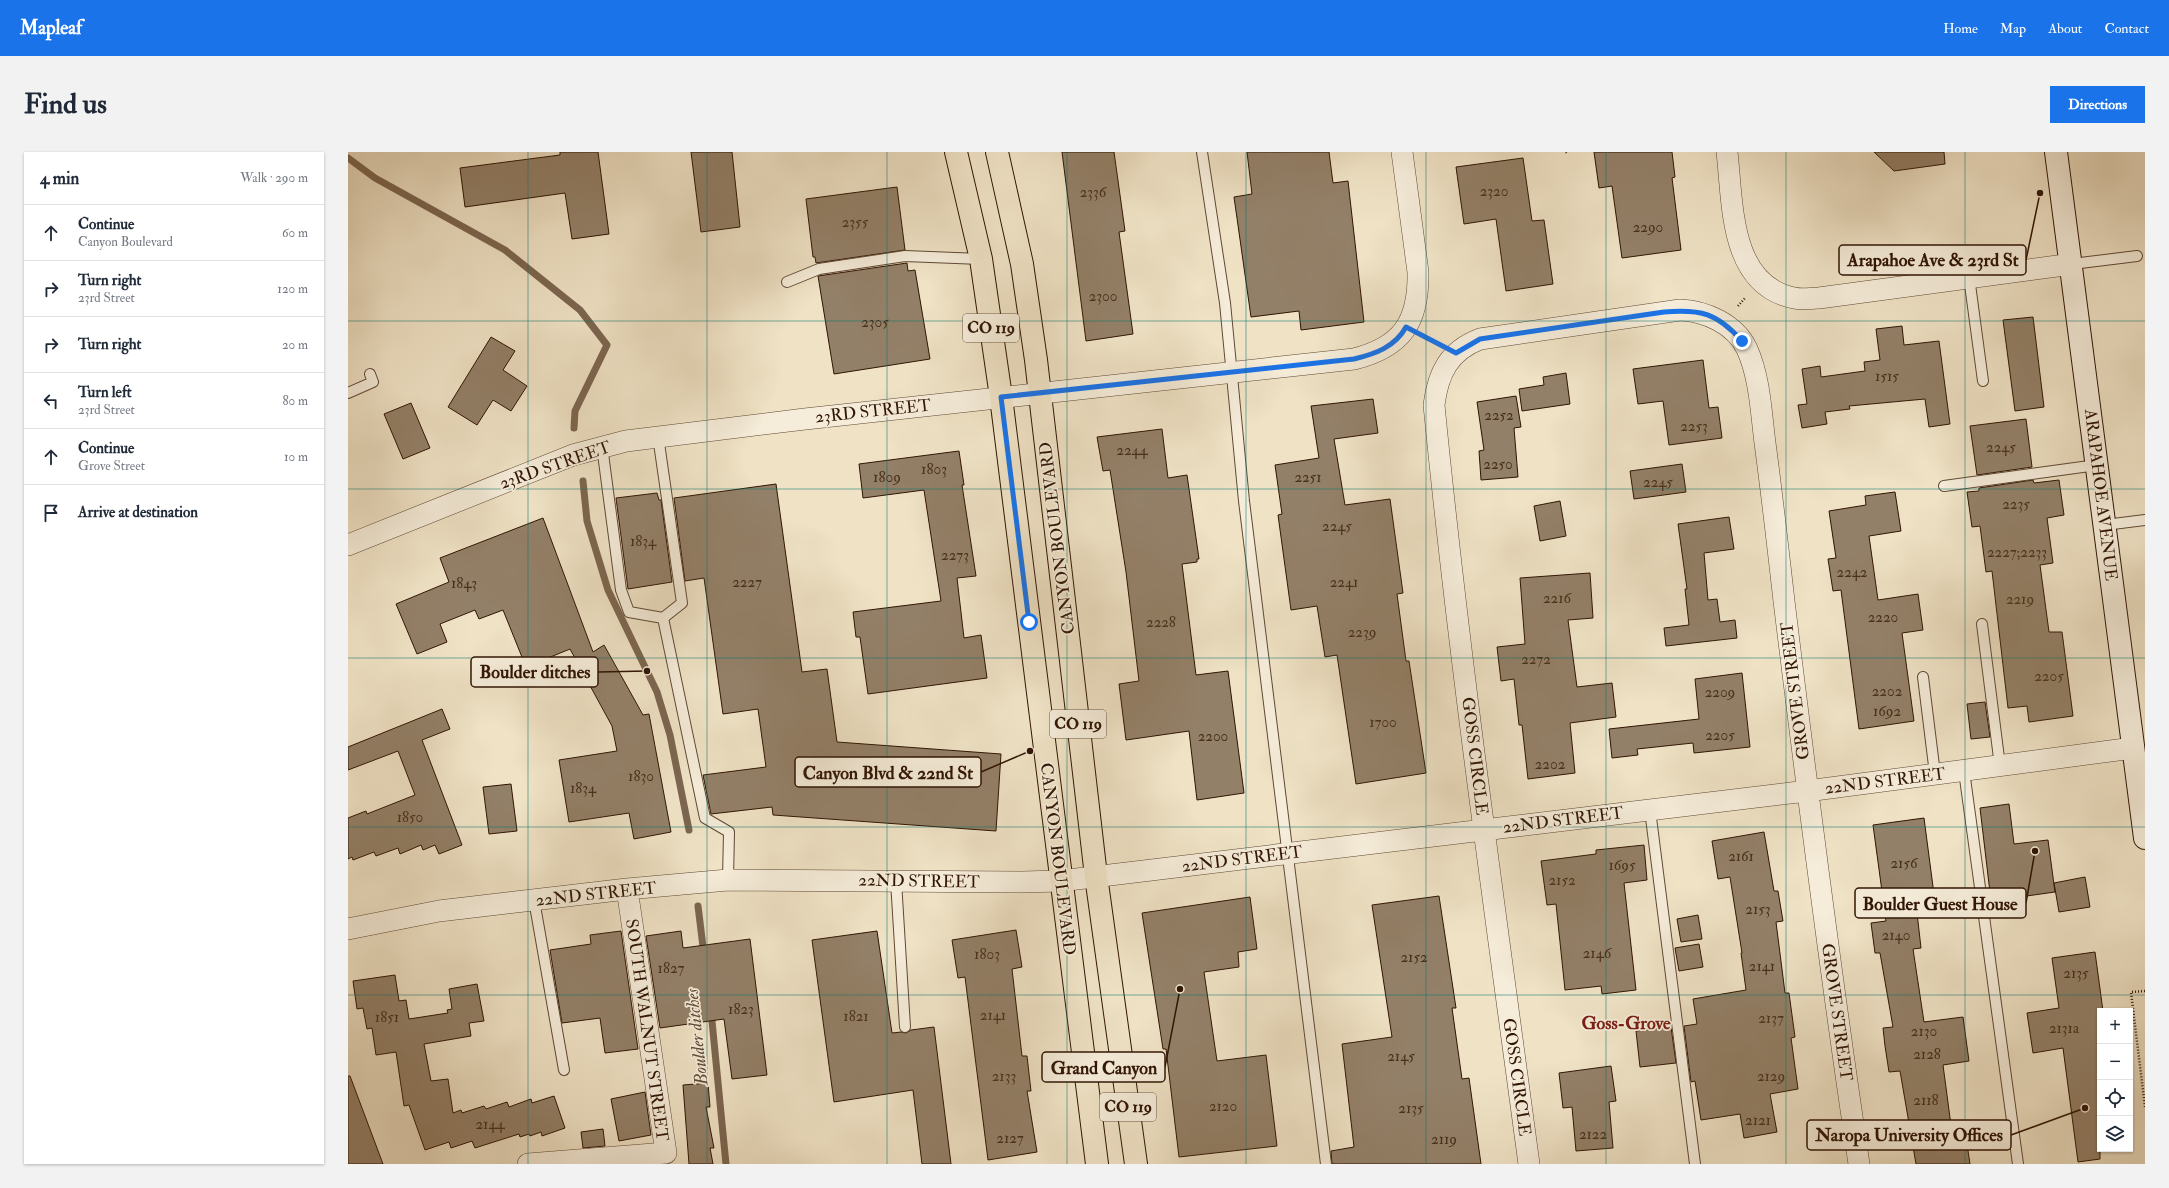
<!DOCTYPE html>
<html lang="en">
<head>
<meta charset="utf-8">
<style>
	body { margin:0; font-family:"IM FELL Double Pica",serif; background:#f2f2f3; color:#1f2937 }
	.controls { position:absolute; right:12px; bottom:12px; display:grid; overflow:hidden; border-radius:0px; box-shadow:0 1px 3px #0004 }
	.controls button { width:36px; height:36px; display:grid; place-items:center; padding:0; border:0; border-bottom:1px solid #e0e1e3; background:#fff; color:#1f2937; font:20px sans-serif }
	.stop { position:absolute; width:12px; height:12px; margin:-9px; border:3px solid #1a73e8; border-radius:50%; background:#fff }
	.stop.end { background:#1a73e8; border-color:#fff; box-shadow:0 1px 4px #0008 }
	.list { margin:0; padding:0; list-style:none }
	h2 { display:flex; justify-content:space-between; align-items:center; height:52px; margin:0; padding:0 16px; font-size:17px }
	h2 small { font-size:13px; font-weight:400; color:#747a83 }
	.list li { display:grid; grid-template-columns:26px 1fr auto; gap:12px; align-items:center; box-sizing:border-box; height:56px; padding:0 16px; border-top:1px solid #e0e1e3 }
	.list b { display:block; font-size:15px; white-space:nowrap }
	.list p { margin:0; font-size:13px; white-space:nowrap; color:#747a83 }
	.list em { font-size:13px; font-style:normal; color:#747a83 }
	.icon { flex:none; width:22px; height:22px; fill:none; stroke:currentColor; stroke-width:2; stroke-linecap:round; stroke-linejoin:round }
	.map { position:relative; flex:none; width:1797px; height:1012px; overflow:hidden; border-radius:0px }
	header { display:flex; align-items:center; gap:24px; box-sizing:border-box; height:56px; padding:0 20px; background:#1a73e8; color:#fff }
	header strong { font-size:19px }
	nav { display:flex; gap:22px; margin-inline-start:auto; font-size:14px }
	.intro { display:flex; align-items:center; justify-content:space-between; box-sizing:border-box; height:96px; padding:0 24px }
	h1 { margin:0; font-size:28px }
	.button { padding:10px 18px; border-radius:0px; background:#1a73e8; color:#fff; font-size:14px; font-weight:700 }
	main { display:flex; gap:24px; padding:0 24px }
	aside { flex:1; background:#fff; border-radius:0px; box-shadow:0 1px 3px #0004 }
	.map>svg:first-child { display:block }
	.lines { fill:none; stroke-linecap:round; stroke-linejoin:round }
	.stream { stroke:#7c6650; stroke-width:7 }
	.building { fill:#938068; stroke:#301504 }
	.lane-casing { stroke:#604834; stroke-width:12 }
	.street-casing { stroke:#604834; stroke-width:22 }
	.secondary-casing { stroke:#301504; stroke-width:24 }
	.primary-casing { stroke:#301504; stroke-width:24 }
	.path { stroke:#301504; stroke-width:2.5; stroke-dasharray:1 2; stroke-linecap:butt }
	.lane { stroke:#f5ecd9; stroke-width:10 }
	.street { stroke:#f5ecd9; stroke-width:21 }
	.secondary { stroke:#f5ecd9; stroke-width:22 }
	.primary { stroke:#efe2c5; stroke-width:22 }
	.route { stroke:#1a73e8; stroke-width:5 }
	.grid { fill:none; stroke:#0f766e; stroke-width:1; stroke-opacity:0.55 }
	.labels { text-anchor:middle; dominant-baseline:central; stroke-width:3.5; stroke-linejoin:round; paint-order:stroke }
	.number-label { font-size:15px; fill:#49301d }
	.shield { fill:#f5ecd9; stroke:#6b5644; stroke-width:1 }
	.shield-label { font-size:16px; font-weight:bold; fill:#301504 }
	.street-label { font-size:17px; fill:#301504; stroke:#f5ecd9 }
	.neighbourhood-label { font-size:18px; font-weight:bold; fill:#7a1f14; stroke:#f5ecd9 }
	.water-label { font-size:18px; font-style:italic; fill:#624b37; stroke:#f5ecd9 }
	.leader { fill:none; stroke:#301504; stroke-width:1.5 }
	.callout-dot { fill:#301504; stroke:#f5ecd9; stroke-width:1.5 }
	.callout { fill:#f5ecd9; stroke:#301504; stroke-width:1.5 }
	.callout-label { font-size:18px; text-anchor:middle; font-weight:bold; fill:#301504 }
</style>
</head>
<body>
<header>
<strong>Mapleaf</strong>
<nav><a>Home</a><a>Map</a><a>About</a><a>Contact</a></nav>
</header>
<div class="intro"><h1>Find us</h1><a class="button">Directions</a></div>
<main>
<aside>
<h2>4 min<small>Walk · 290 m</small></h2>
<ul class="list">
<li><svg class="icon" aria-label="ahead" viewBox="0 0 24 24"><path d="M12 20V5M6 11l6-6 6 6"/></svg><div><b>Continue</b><p>Canyon Boulevard</p></div><em>60 m</em></li>
<li><svg class="icon" aria-label="right" viewBox="0 0 24 24"><path d="M7 20v-9h11M14 6l5 5-5 5"/></svg><div><b>Turn right</b><p>23rd Street</p></div><em>120 m</em></li>
<li><svg class="icon" aria-label="right" viewBox="0 0 24 24"><path d="M7 20v-9h11M14 6l5 5-5 5"/></svg><div><b>Turn right</b></div><em>20 m</em></li>
<li><svg class="icon" aria-label="left" viewBox="0 0 24 24"><path d="M17 20v-9H6M10 6l-5 5 5 5"/></svg><div><b>Turn left</b><p>23rd Street</p></div><em>80 m</em></li>
<li><svg class="icon" aria-label="ahead" viewBox="0 0 24 24"><path d="M12 20V5M6 11l6-6 6 6"/></svg><div><b>Continue</b><p>Grove Street</p></div><em>10 m</em></li>
<li><svg class="icon" aria-label="arrive" viewBox="0 0 24 24"><path d="M6 21V4h12l-3 4 3 4H6"/></svg><div><b>Arrive at destination</b></div></li>
</ul>
</aside>
<div class="map">
<svg width="1797" height="1012" viewBox="0 0 1797 1012">
	<rect width="100%" height="100%" fill="#efe2c5"/>
	<filter id="stains"><feTurbulence type="fractalNoise" baseFrequency=".005" numOctaves="4"/><feColorMatrix values="0 0 0 0 .2 0 0 0 0 .09 0 0 0 0 .02 0 0 0 .5 -.17"/></filter>
	<radialGradient id="worn" r=".72"><stop offset=".6" stop-color="#630" stop-opacity="0"/><stop offset="1" stop-color="#630" stop-opacity=".3"/></radialGradient>
	<g class="lines">
		<!-- stream -->
		<path class="stream" d="M0,6l27,20 130,72 75,60 27,35 -32,66 -1,17
			M235,329l4,40 21,69 49,102 13,43 19,95
			M350,754l6,49
			M363,859l15,153"/>
	</g>
	<!-- building -->
	<path class="building" d="M212,0h38l11,82 -37,5 -7,-46 -100,14 -5,-39 100,-13z
		M343,0h41l8,75 -39,5z
		M714,0h52l11,79 -6,1 14,102 -47,7z
		M899,0h82l4,31 15,-2 16,141 -63,8 -2,-19 -48,6 -17,-120 18,-3z
		M1246,0h78l3,25 -3,1 9,72 -59,8 -10,-72 -13,2z
		M1526,0h70l1,12 -51,7z
		M1175,6l9,63 12,-1 9,64 -47,7 -10,-72 -32,5 -8,-57z
		M549,35l8,63 -89,13 -1,-6h-2l-7,-58z
		M559,111l1,8 7,-1 15,89 -96,15 -16,-98z
		M1685,165l11,90 -29,4 -12,-91z
		M1554,174l2,19 35,-4 11,83 -21,3 -4,-28 -76,7 1,3 -25,3 2,12 -25,4 -4,-23 9,-1 -5,-35 18,-3 1,11 44,-6 -1,-9 16,-2 -4,-31z
		M143,185l24,14 -12,19 24,16 -16,25 -18,-11 -16,25 -29,-18z
		M1355,208l6,48 9,-1 4,31 -53,7 -6,-44 -25,3 -5,-35z
		M1218,221l4,31 -48,7 -3,-22 25,-4 -1,-8z
		M1168,244l5,31 -7,1 4,49 -37,3 -2,-29 5,-1 -7,-48z
		M1025,247l5,34 -44,6 11,66 45,-6 13,94 -6,1 9,67h3l17,112 -70,11 -19,-129 -12,2 -8,-51 -26,4 -13,-95 4,-1 -7,-49 44,-7 -8,-52z
		M63,251l19,45 -27,11 -19,-45z
		M1678,267l6,48 -55,8 -7,-49z
		M814,277l6,49 19,-3 12,84h-2v3l-15,2 14,111 32,-4 16,122 -47,7 -8,-69 -63,9 -7,-56 20,-3 -13,-109 -16,-102 -7,1 -6,-34z
		M611,299l5,34h-2l14,91 -19,2 7,60 17,-3 6,43 -119,16 -8,-57h-4l-3,-25 88,-11 -17,-111 -61,8 -4,-34z
		M1334,312l4,28 -52,7 -4,-28z
		M1685,328l1,3 25,-3 5,35 -17,3 6,45 -13,2 9,67h13l11,84 -44,6 -2,-16 -19,2 -16,-137 -6,1 -6,-46 -8,1 -5,-35 12,-1v-3z
		M428,332l26,188 25,-3 10,73 164,12 -5,77 -223,-16 -1,-8 -61,7 -8,-39 63,-8 -8,-58 -35,5 -19,-136 -19,3 -11,-83z
		M1547,340l6,39 -32,5 9,64 40,-6 5,36 -21,3 12,88 -55,8 -18,-139 -8,1 -5,-32 8,-1 -7,-47 37,-6 -1,-9z
		M309,341l2,7h2l11,82 -44,7 -12,-91z
		M1212,349l6,35 -26,5 -6,-35z
		M1381,365l5,32 -30,4 4,47 9,-1 3,23 15,-2 2,18 -71,8 -2,-18 25,-3 -4,-36h2l-9,-65z
		M195,366l50,134 11,-7 39,70 6,-1 22,118 -37,7 -5,-26 -60,9 -10,-62 58,-9 -5,-25 -42,-77 -44,18 -23,-57 -24,9 -4,-9 -35,14 7,18 -30,12 -21,-50 53,-22 -9,-24z
		M1242,421l3,45 -25,2 9,67 35,-4 4,34 -46,6 5,50 -47,6 -6,-54h-3l-5,-46 -13,2 -4,-34 28,-3 -5,-66z
		M1394,521l8,74 -56,6 -1,-10 -56,6 1,6 -26,3 -3,-29 90,-10 -4,-40z
		M1637,550l5,35 -19,2 -4,-35z
		M94,557l8,20 -28,11 40,105 -23,9 -4,-9 -12,5 -2,-5 -21,9 -2,-6 -22,8 -2,-4 -21,8 -1,-3 -4,2v-41l18,-7 1,3 48,-19 -17,-44 -50,19v-23z
		M163,632l6,47 -28,3 -6,-47z
		M1661,652l5,40 34,-4 7,52 -64,9 -11,-93z
		M1576,666l11,84 -19,2 5,44 -8,1 11,73 39,-5 6,44 -26,4 9,68 13,-2 5,33h-54l-16,-93 -11,1 -4,-26 -2,-18 10,-1 -13,-74h-5l-4,-30 15,-2 -13,-96z
		M1416,680l10,59h4l5,30 -7,1 9,71h4l6,44 -4,1 7,51 -28,5 7,38 -33,6 -4,-24 -39,6 -6,-39 -4,1 -7,-56 13,-2 -4,-25 53,-9 -5,-37h1l-12,-76 -12,2 -6,-38z
		M1296,693l3,35 -23,3 12,107 -34,4 -1,-8 -36,4 -9,-86 -9,1 -6,-44 55,-7v-4z
		M1737,725l5,30 -31,5 -5,-29z
		M1091,744l17,112h-4l10,71 7,-1 12,86h-149l-1,-13 23,-4 -12,-103 50,-7 -20,-132z
		M902,745l7,52 -19,3 1,15 -35,5 13,89 49,-6 11,91 -98,11 -13,-108h-3l-21,-136z
		M1350,763l4,24 -21,3 -4,-23z
		M668,778l6,37 -10,2 10,87h5l4,35h-4l10,61 -49,8 -23,-183 -7,1 -6,-38z
		M273,779l17,118 -33,4 -5,-35 -38,5 -12,-73 41,-6 -1,-9z
		M333,779l2,17 67,-9 17,136 -35,4 -8,-60 -64,9 -14,-92z
		M529,779l15,102 9,-1 5,1 5,-3 23,-3 17,137h-29l-9,-74 -79,12 -22,-162z
		M1351,792l4,23 -24,4 -4,-23z
		M1747,800l8,59h-3v148l-22,3 -15,-114 -30,5 -6,-40 32,-5 -7,-50z
		M47,823l4,26 7,-1 3,19 39,-6 -1,-3 5,-1 -3,-20 28,-5 7,37 -15,2 2,13 -47,8 7,37 17,-2 5,34 8,-3 1,3 22,-7 2,3 21,-7 2,5 22,-8 1,4 22,-7 11,32 -23,8 -1,-4 -11,4 -1,-2 -9,3 -1,-3 -44,14 -3,-7 -21,7 -2,-6 -24,8 -16,-45 -5,1 -8,-54 -20,3 -4,-27 -5,1 -4,-21 -6,1 -4,-28z
		M1323,875l5,36 -36,4 -4,-36z
		M1263,914l5,35 -7,1 4,46 -37,3 -4,-44 -9,1 -4,-35z
		M0,924h2l33,88h-35z
		M360,931l2,24h-4l8,41h-4l3,16h-24l-6,-79z
		M297,940l6,43 -32,6 -8,-42z
		M255,977l2,17 -22,2 -2,-16z"/>
	<g class="lines">
		<defs>
			<path id="lane" d="M854,0l23,151 19,198 82,663
				M1724,112l65,-8
				M1621,125l14,104
				M439,130l32,-13 86,-13 76,3
				M0,241l25,-11 -3,-8
				M310,284l24,167 -19,15 42,200 24,14 -1,48
				M254,294l19,144 8,22 34,6
				M1596,334l153,-21
				M1757,373l40,-5
				M1634,472l18,142
				M1575,525l12,97
				M1616,619l54,393
				M1302,658l45,354
				M548,729l9,146
				M186,748l30,170"/>
			<path id="street" d="M1379,0c6,51 2,133 67,146 8,2 17,0 25,0l253,-34
				M0,393l225,-90 53,-14 179,-22 549,-60c48,-12 65,-37 64,-87l-16,-120
				M0,777l91,-18 188,-22 101,-9 294,2 38,-1 747,-90 326,-43
				M180,1012l138,-11 -39,-264
				M1181,1012c-34,-253 -70,-505 -95,-759 4,-32 15,-54 46,-66l200,-29c26,1 55,14 67,39 13,29 14,63 18,94 7,52 13,105 19,158 23,188 47,376 75,563"/>
			<path id="secondary" d="M1708,0l89,686"/>
			<path id="primary" d="M608,0l25,107 20,138 96,767
				M649,0l25,112 14,96 60,516 40,288"/>
		</defs>
		<!-- lane casing -->
		<use href="#lane" class="lane-casing"/>
		<!-- street casing -->
		<use href="#street" class="street-casing"/>
		<!-- secondary casing -->
		<use href="#secondary" class="secondary-casing"/>
		<!-- primary casing -->
		<use href="#primary" class="primary-casing"/>
		<!-- path -->
		<path class="path" d="M1218,0l1,1
			M1390,154l8,-9
			M1078,186l10,5
			M1797,839l-14,1 14,115"/>
		<!-- lane -->
		<use href="#lane" class="lane"/>
		<!-- street -->
		<use href="#street" class="street"/>
		<!-- secondary -->
		<use href="#secondary" class="secondary"/>
		<!-- primary -->
		<use href="#primary" class="primary"/>
	</g>
	<g class="lines">
		<!-- route -->
		<path class="route" d="M681,470l-28,-225 353,-38c21,-5 41,-12 52,-32l50,26 24,-14 184,-27c37,-3 53,1 78,29"/>
	</g>
	<!-- grid -->
	<path class="grid" d="M180,0v1012M359,0v1012M539,0v1012M719,0v1012M898,0v1012M1078,0v1012M1258,0v1012M1438,0v1012M1617,0v1012M0,169h1797M0,337h1797M0,506h1797M0,675h1797M0,843h1797"/>
	<g class="labels">
		<!-- number labels -->
		<g class="number-label">
			<text x="1146" y="39">2320</text>
			<text x="745" y="40">2336</text>
			<text x="507" y="70">2355</text>
			<text x="1300" y="75">2290</text>
			<text x="755" y="144">2300</text>
			<text x="527" y="170">2305</text>
			<text x="1539" y="224">1515</text>
			<text x="1151" y="263">2252</text>
			<text x="1346" y="274">2253</text>
			<text x="1653" y="295">2245</text>
			<text x="784" y="298">2244</text>
			<text x="1150" y="312">2250</text>
			<text x="586" y="317">1803</text>
			<text x="539" y="325">1809</text>
			<text x="960" y="325">2251</text>
			<text x="1310" y="330">2245</text>
			<text x="1668" y="352">2235</text>
			<text x="989" y="374">2245</text>
			<text x="295" y="389">1834</text>
			<text x="1669" y="400">2227;2233</text>
			<text x="607" y="403">2273</text>
			<text x="1504" y="420">2242</text>
			<text x="399" y="430">2227</text>
			<text x="996" y="430">2241</text>
			<text x="116" y="431">1843</text>
			<text x="1209" y="446">2216</text>
			<text x="1672" y="447">2219</text>
			<text x="1535" y="465">2220</text>
			<text x="813" y="470">2228</text>
			<text x="1014" y="480">2239</text>
			<text x="1188" y="507">2272</text>
			<text x="1701" y="524">2205</text>
			<text x="1539" y="539">2202</text>
			<text x="1372" y="540">2209</text>
			<text x="1539" y="559">1692</text>
			<text x="1035" y="570">1700</text>
			<text x="1372" y="583">2205</text>
			<text x="865" y="584">2200</text>
			<text x="1202" y="612">2202</text>
			<text x="293" y="624">1830</text>
			<text x="235" y="636">1834</text>
			<text x="62" y="665">1850</text>
			<text x="1393" y="704">2161</text>
			<text x="1556" y="711">2156</text>
			<text x="1274" y="713">1695</text>
			<text x="1214" y="728">2152</text>
			<text x="1410" y="757">2153</text>
			<text x="1548" y="783">2140</text>
			<text x="1249" y="801">2146</text>
			<text x="639" y="802">1803</text>
			<text x="1066" y="805">2152</text>
			<text x="1414" y="814">2141</text>
			<text x="323" y="816">1827</text>
			<text x="1728" y="821">2135</text>
			<text x="393" y="857">1823</text>
			<text x="645" y="863">2141</text>
			<text x="508" y="864">1821</text>
			<text x="39" y="865">1851</text>
			<text x="1423" y="866">2137</text>
			<text x="1716" y="876">2131a</text>
			<text x="1576" y="879">2130</text>
			<text x="1579" y="902">2128</text>
			<text x="1053" y="904">2145</text>
			<text x="656" y="924">2133</text>
			<text x="1423" y="924">2129</text>
			<text x="1578" y="948">2118</text>
			<text x="875" y="954">2120</text>
			<text x="1063" y="956">2135</text>
			<text x="1410" y="968">2121</text>
			<text x="142" y="972">2144</text>
			<text x="1245" y="982">2122</text>
			<text x="662" y="986">2127</text>
			<text x="1096" y="987">2119</text>
		</g>
		<!-- shield labels -->
		<g class="shield">
			<rect x="615" y="162" width="56" height="28" rx="3"/>
			<rect x="702" y="558" width="56" height="28" rx="3"/>
			<rect x="752" y="941" width="56" height="28" rx="3"/>
		</g>
		<g class="shield-label">
			<text x="643" y="176">CO 119</text>
			<text x="730" y="572">CO 119</text>
			<text x="780" y="955">CO 119</text>
		</g>
		<!-- street labels -->
		<g class="street-label">
			<text transform="translate(525 259) rotate(-6)">23RD STREET</text>
			<text transform="translate(207 313) rotate(-19)">23RD STREET</text>
			<text transform="translate(1753 343) rotate(83)">ARAPAHOE AVENUE</text>
			<text transform="translate(709 386) rotate(-97)">CANYON BOULEVARD</text>
			<text transform="translate(1447 539) rotate(-97)">GROVE STREET</text>
			<text transform="translate(1127 604) rotate(83)">GOSS CIRCLE</text>
			<text transform="translate(1537 629) rotate(-7)">22ND STREET</text>
			<text transform="translate(1215 668) rotate(-7)">22ND STREET</text>
			<text transform="translate(710 707) rotate(83)">CANYON BOULEVARD</text>
			<text transform="translate(894 707) rotate(-7)">22ND STREET</text>
			<text transform="translate(571 729) rotate(1)">22ND STREET</text>
			<text transform="translate(248 742) rotate(-6)">22ND STREET</text>
			<text transform="translate(1489 860) rotate(82)">GROVE STREET</text>
			<text transform="translate(299 878) rotate(82)">SOUTH WALNUT STREET</text>
			<text transform="translate(1169 925) rotate(82)">GOSS CIRCLE</text>
		</g>
		<!-- neighbourhood labels -->
		<g class="neighbourhood-label">
			<text x="1278" y="871">Goss-Grove</text>
		</g>
		<!-- water labels -->
		<g class="water-label">
			<text transform="translate(349 885) rotate(-96)">Boulder ditches</text>
		</g>
	</g>
	<!-- callouts -->
	<path class="leader" d="M1692 41L1678 108M299 519L250 520M682 599L633 620M1687 699L1678 751M832 837L817 915M1737 956L1663 983"/>
	<g class="callout-dot">
		<circle cx="1692" cy="41" r="4"/>
		<circle cx="299" cy="519" r="4"/>
		<circle cx="682" cy="599" r="4"/>
		<circle cx="1687" cy="699" r="4"/>
		<circle cx="832" cy="837" r="4"/>
		<circle cx="1737" cy="956" r="4"/>
	</g>
	<g class="callout">
		<rect x="1491" y="93" width="187" height="30" rx="4"/>
		<rect x="123" y="505" width="127" height="30" rx="4"/>
		<rect x="447" y="605" width="186" height="30" rx="4"/>
		<rect x="1507" y="736" width="171" height="30" rx="4"/>
		<rect x="694" y="900" width="123" height="30" rx="4"/>
		<rect x="1459" y="968" width="204" height="30" rx="4"/>
	</g>
	<g class="callout-label">
		<text x="1585" y="114">Arapahoe Ave &amp; 23rd St</text>
		<text x="187" y="526">Boulder ditches</text>
		<text x="540" y="627">Canyon Blvd &amp; 22nd St</text>
		<text x="1592" y="758">Boulder Guest House</text>
		<text x="756" y="922">Grand Canyon</text>
		<text x="1561" y="989">Naropa University Offices</text>
	</g>
	<rect width="100%" height="100%" filter="url(#stains)"/>
	<rect width="100%" height="100%" fill="url(#worn)"/>
</svg>
<div class="controls">
<button>+</button>
<button>−</button>
<button><svg class="icon" aria-label="locate" viewBox="0 0 24 24"><circle cx="12" cy="12" r="6"/><path d="M12 2v4M12 18v4M2 12h4M18 12h4"/></svg></button>
<button><svg class="icon" aria-label="layers" viewBox="0 0 24 24"><path d="M12 4l9 5-9 5-9-5zM3 14l9 5 9-5"/></svg></button>
</div>
<div class="stop" style="left:681px;top:470px"></div>
<div class="stop end" style="left:1394px;top:189px"></div>
</div>
</main>
</body>
</html>
